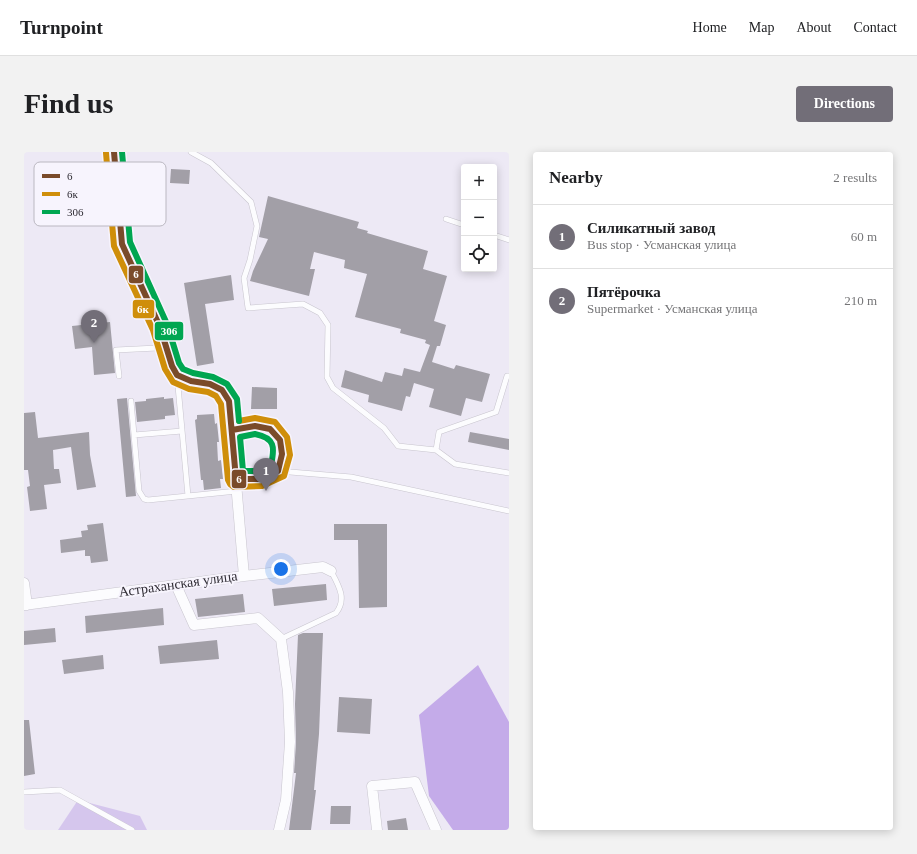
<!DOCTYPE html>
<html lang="en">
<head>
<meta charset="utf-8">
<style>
	body { margin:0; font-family:"Times New Roman",serif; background:#f2f2f2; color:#202124 }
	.controls { position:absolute; right:12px; top:12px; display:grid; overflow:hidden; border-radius:4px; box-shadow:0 2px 10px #0003 }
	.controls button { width:36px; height:36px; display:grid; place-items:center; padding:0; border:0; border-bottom:1px solid #e0e0e0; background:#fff; color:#202124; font:20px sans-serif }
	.you { position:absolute; left:257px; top:417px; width:14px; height:14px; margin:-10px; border:3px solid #fff; border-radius:50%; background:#1a73e8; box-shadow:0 0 0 6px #1a73e833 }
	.badge { display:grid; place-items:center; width:26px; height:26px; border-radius:50%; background:#726e78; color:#fff; font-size:13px; font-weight:700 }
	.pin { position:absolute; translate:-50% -33px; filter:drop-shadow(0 1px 2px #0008) }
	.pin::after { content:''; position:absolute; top:21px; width:14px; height:12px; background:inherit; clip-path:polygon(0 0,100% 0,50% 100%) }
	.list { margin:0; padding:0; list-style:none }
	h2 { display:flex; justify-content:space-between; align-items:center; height:52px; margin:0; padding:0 16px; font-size:17px }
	h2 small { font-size:13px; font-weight:400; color:#757577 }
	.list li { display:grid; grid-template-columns:26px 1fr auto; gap:12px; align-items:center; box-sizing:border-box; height:64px; padding:0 16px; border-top:1px solid #e0e0e0 }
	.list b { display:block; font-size:15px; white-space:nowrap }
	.list p { margin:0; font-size:13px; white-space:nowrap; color:#757577 }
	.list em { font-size:13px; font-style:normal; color:#757577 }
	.icon { flex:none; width:22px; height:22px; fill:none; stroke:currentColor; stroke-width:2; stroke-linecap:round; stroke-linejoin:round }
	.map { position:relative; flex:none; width:485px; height:678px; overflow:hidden; border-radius:4px }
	header { display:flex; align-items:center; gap:24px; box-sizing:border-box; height:56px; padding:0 20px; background:#fff; border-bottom:1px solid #e0e0e0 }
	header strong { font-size:19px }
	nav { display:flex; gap:22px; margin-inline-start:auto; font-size:14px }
	.intro { display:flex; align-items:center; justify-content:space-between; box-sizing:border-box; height:96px; padding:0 24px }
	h1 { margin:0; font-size:28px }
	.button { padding:10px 18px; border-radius:4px; background:#726e78; color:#fff; font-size:14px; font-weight:700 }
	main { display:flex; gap:24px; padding:0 24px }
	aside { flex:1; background:#fff; border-radius:4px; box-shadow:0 2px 10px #0003 }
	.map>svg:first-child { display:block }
	.green { fill:#d5c6ed }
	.water { fill:#c4abe9 }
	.building { fill:#a29fa7 }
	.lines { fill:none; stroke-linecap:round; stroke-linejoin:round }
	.lane-casing { stroke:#c8c5ce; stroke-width:6 }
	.street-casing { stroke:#c8c5ce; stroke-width:11 }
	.lane { stroke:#fcfcfe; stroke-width:5 }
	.street { stroke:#fcfcfe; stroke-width:10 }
	.bus-1-casing { stroke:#f7f4fd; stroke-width:9 }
	.bus-2-casing { stroke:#f7f4fd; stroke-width:9 }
	.bus-3-casing { stroke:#f7f4fd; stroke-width:9 }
	.bus-1 { stroke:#7a4b2a; stroke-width:6 }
	.bus-2 { stroke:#cf8e0a; stroke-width:6 }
	.bus-3 { stroke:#00a651; stroke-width:6 }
	.labels { text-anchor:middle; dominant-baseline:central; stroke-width:4; stroke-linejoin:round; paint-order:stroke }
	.street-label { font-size:14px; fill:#2f2c34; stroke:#f7f4fd }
	.key { fill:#f7f4fd; stroke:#bbb8c1; stroke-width:1 }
	.key-label { font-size:11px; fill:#2f2c34 }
	.line-badge { stroke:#f7f4fd; stroke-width:1.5 }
	.badge-label { font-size:11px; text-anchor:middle; font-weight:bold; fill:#fff }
</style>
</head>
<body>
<header>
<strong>Turnpoint</strong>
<nav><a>Home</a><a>Map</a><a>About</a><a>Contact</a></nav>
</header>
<div class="intro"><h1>Find us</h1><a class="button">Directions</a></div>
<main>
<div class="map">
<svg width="485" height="678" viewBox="0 0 485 678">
	<rect width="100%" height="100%" fill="#ede9f5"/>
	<!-- green -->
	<path class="green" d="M54,648l62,16 7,14h-89z"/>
	<!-- water -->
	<path class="water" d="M454,513l31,57v108h-56l-24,-34 -10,-81z"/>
	<!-- building -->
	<path class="building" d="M147,17l19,1 -1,14 -19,-1z
		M244,44l91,26 -2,6 11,3 -1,2 61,18 -5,18 24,7 -13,45 12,4 -6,21h-3l-5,16 22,7 2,-4 34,9 -8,28 -16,-4 -5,18 -32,-9 5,-18 -20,-6 -4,14 -4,-1 -4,15 -34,-9 1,-7 -28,-8 4,-17 37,12 3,-10 17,4 2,-8 16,4 10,-27 -5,-2 1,-3 -26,-7 1,-4 -46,-12 12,-43 -23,-6 1,-8 -31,-8 -4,17h5l-6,27 -59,-15 3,-10 15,-32 -9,-2z
		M207,123l3,25 -29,4 9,59 -17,3 -13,-83z
		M86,170l5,51 -21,2 -2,-28 -17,2 -3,-23z
		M228,235l25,1v21h-26z
		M140,245v2l9,-1 2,17 -10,1v3l-28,3 -2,-20 11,-1v-2z
		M103,246l9,98 -10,1 -9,-98z
		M11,260l3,26 51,-6 1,23 6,32 -19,3 -6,-43 -18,3 1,19h5l2,14 -17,2 3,24 -17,2 -3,-24 3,-1 -2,-16h-4v-57z
		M190,262l1,10 2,-1 2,19h-2l1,19 3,-1 2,19h-3l1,9 -17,2 -1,-10h-2l-6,-60 2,-1v-4z
		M446,280l39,7v11l-41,-8z
		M79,371l5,38 -17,2 -1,-7h-5v-6l-24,3 -1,-13 22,-3 -1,-6 7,-1 -1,-5z
		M310,372h53v83l-28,1 -1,-68h-24z
		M302,432l1,16 -53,6 -2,-17z
		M219,442l2,18 -47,5 -3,-18z
		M139,456l1,17 -78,8 -1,-17z
		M31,476l1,14 -32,3v-14z
		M279,481h20l-4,101 -5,56h2l-5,40h-22l7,-57h-2l2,-31 -1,-38 3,-69z
		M193,488l2,19 -59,5 -2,-18z
		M79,503l1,14 -40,5 -2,-14z
		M315,545l33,2 -2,35 -33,-2z
		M0,568h5l6,54 -11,2z
		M307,654h20l-1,18h-20z
		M382,666l2,12h-20l-1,-9z"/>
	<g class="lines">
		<defs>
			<path id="lane" d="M167,0l20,11 40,39 6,24 -7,34 -6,18 4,30 55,-4 17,9 8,12 -1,52 6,11 51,40 14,18 38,4 19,14 54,9
				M422,67l18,6
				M470,83l15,5
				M153,223l11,121
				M95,224l-3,-26 41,-2 9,-1
				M107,249l8,90 5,8 4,1 89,-9
				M110,283l48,-4
				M412,298l3,-18 57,-20 11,-36h2
				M254,319l73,6 158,34
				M257,487l55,-26c11,-14 3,-27 -5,-42
				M0,640l36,-2 72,40"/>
			<path id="street" d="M90,0l8,92 38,83 12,39 5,9 14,6 19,3 12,6 7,11 15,175
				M208,278l23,-4 15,3 10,11 2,14 -4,17 -19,8h-23
				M0,431l3,22
				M152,433l18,40 64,-7 23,21 7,53 2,50 -4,58 -7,30
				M0,453l220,-29 79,-9 8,4
				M353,678l-5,-44 43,-4 21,48"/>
		</defs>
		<!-- lane casing -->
		<use href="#lane" class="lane-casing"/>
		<!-- street casing -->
		<use href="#street" class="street-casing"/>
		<!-- lane -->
		<use href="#lane" class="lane"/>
		<!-- street -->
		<use href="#street" class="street"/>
		<defs>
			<path id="bus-1" d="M90,0l8,92 38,83 12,39 5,9 14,6 19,3 12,6 7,11 7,78h23l19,-8 4,-17 -2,-14 -10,-11 -15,-3 -23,4"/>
			<path id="bus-2" d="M82,1l8,93 39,84 12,39 8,13 16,7 19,3 8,4 5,8 7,76 2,4 4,3 28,-1 22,-10 6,-21 -3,-18 -12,-15 -20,-4 -16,3"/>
			<path id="bus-3" d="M98,0l8,90 37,82 12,39 4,6 10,4 20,4 14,7 10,15 2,22
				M231,282c20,4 20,13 16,31l-14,6h-14l-3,-34z"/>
		</defs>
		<!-- bus-1 casing -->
		<use href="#bus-1" class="bus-1-casing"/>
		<!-- bus-2 casing -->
		<use href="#bus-2" class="bus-2-casing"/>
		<!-- bus-3 casing -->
		<use href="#bus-3" class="bus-3-casing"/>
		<!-- bus-1 -->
		<use href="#bus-1" class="bus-1"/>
		<!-- bus-2 -->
		<use href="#bus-2" class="bus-2"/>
		<!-- bus-3 -->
		<use href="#bus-3" class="bus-3"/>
	</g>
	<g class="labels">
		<!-- street labels -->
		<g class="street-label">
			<text transform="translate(154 432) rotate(-8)">Астраханская улица</text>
		</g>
	</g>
	<!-- legend -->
	<rect x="10" y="10" width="132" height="64" rx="6" class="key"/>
	<rect x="18" y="22" width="18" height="4" fill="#7a4b2a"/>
	<rect x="18" y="40" width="18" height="4" fill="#cf8e0a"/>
	<rect x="18" y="58" width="18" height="4" fill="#00a651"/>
	<g class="key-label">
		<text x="43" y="28">6</text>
		<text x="43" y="46">6к</text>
		<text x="43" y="64">306</text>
	</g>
	<g class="line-badge">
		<rect x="104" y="113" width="16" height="19" rx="4" fill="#7a4b2a"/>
		<rect x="108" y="147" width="23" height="20" rx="4" fill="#cf8e0a"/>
		<rect x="130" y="169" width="30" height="20" rx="4" fill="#00a651"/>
		<rect x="207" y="317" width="16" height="20" rx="4" fill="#7a4b2a"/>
	</g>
	<g class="badge-label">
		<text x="112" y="126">6</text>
		<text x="119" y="161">6к</text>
		<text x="145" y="183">306</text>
		<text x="215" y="331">6</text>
	</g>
</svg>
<div class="controls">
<button>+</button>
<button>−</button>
<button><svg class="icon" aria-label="locate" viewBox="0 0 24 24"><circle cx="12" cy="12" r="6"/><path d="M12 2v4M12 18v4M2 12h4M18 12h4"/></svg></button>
</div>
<div class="you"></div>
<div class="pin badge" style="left:242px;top:339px">1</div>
<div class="pin badge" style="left:70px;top:191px">2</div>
</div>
<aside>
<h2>Nearby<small>2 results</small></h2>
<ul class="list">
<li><span class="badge">1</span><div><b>Силикатный завод</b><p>Bus stop · Усманская улица</p></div><em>60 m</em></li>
<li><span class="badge">2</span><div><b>Пятёрочка</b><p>Supermarket · Усманская улица</p></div><em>210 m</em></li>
</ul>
</aside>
</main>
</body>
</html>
